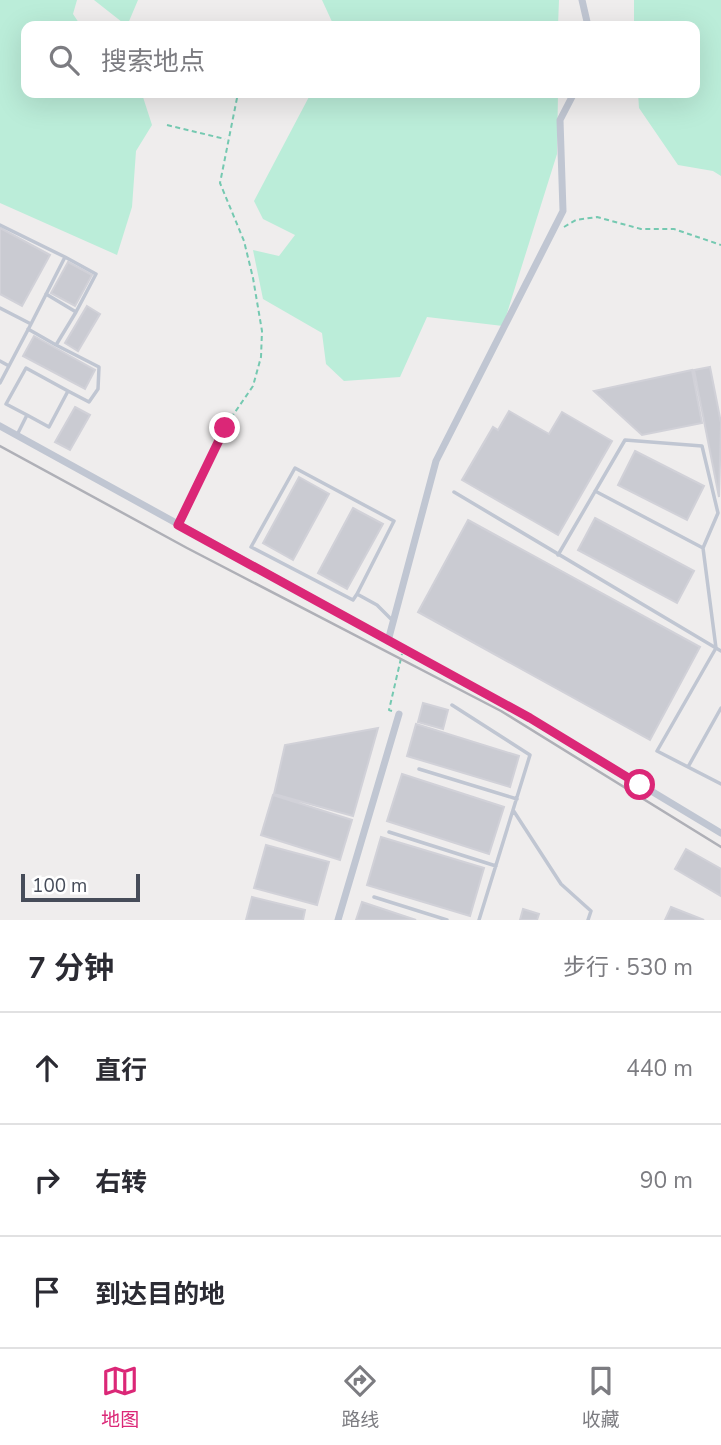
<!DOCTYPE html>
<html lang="zh">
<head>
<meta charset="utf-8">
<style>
	body { margin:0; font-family:"Nunito Sans","Noto Sans SC",sans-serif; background:#f2f2f3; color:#2b2b33 }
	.scale { position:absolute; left:21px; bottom:18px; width:119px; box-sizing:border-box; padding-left:7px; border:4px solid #464c59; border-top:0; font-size:19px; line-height:24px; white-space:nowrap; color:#464c59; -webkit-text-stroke:5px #fff; paint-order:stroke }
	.stop { position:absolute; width:21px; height:21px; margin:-16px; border:5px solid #db2777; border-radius:50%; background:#fff }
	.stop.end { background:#db2777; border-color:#fff; box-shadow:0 2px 7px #0008 }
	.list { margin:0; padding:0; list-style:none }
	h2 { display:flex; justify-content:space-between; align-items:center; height:91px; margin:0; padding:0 28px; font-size:30px }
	h2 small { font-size:23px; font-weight:400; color:#7c7c81 }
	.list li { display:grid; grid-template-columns:46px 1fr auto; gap:21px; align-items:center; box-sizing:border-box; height:112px; padding:0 28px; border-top:2px solid #e1e1e2 }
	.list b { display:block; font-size:26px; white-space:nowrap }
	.list em { font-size:23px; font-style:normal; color:#7c7c81 }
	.icon { flex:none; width:38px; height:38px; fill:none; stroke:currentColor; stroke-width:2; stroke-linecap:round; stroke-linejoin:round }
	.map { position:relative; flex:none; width:721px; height:920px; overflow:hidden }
	.search { position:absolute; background:#fff; box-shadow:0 7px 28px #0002; left:21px; right:21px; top:21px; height:77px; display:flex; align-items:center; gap:18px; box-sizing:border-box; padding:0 24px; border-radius:14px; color:#7c7c81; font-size:26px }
	.sheet { height:427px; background:#fff }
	nav { display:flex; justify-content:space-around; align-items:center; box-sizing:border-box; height:98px; border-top:2px solid #e1e1e2; background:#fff; font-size:19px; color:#7c7c81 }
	nav a { display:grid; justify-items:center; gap:4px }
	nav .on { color:#db2777 }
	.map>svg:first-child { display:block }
	.green { fill:#bbedd9 }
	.building { fill:#cacbd2; stroke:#d1d1d8; stroke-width:2 }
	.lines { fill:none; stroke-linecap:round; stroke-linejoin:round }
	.path { stroke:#75c9b1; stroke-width:2; stroke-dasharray:5 3.5; stroke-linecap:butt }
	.lane { stroke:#c0c6d2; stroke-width:3.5 }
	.street { stroke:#c0c6d2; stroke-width:7 }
	.rail { stroke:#afb0b7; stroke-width:2.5 }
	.route { stroke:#db2777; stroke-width:9 }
</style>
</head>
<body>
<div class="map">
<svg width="721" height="920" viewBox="0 0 721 920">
	<rect width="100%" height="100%" fill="#efeded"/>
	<!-- green -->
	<path class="green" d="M0,0h77l-4,14 8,12h-55v67l116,1 10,31 -16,26 -4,56 -15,48 -117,-52z
		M94,0h44l-11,26z
		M322,0h237l-1,26h-224z
		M634,0h87v176l-8,-5 -35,-6 -39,-57 -1,-15h57v-67h-61z
		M311,93h247l-1,61 -54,172 -76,-9 -27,60 -56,4 -18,-17 -4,-31 -59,-34 -10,-49 26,6 16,-21 -32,-16 -9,-18z"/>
	<!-- building -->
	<path class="building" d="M0,228l50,27 -28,51 -22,-12z
		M68,262l24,13 -17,31 -24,-13z
		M87,306l13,8 -22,37 -13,-8z
		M34,336l61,34 -10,19 -62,-33z
		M710,367l11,56 -2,74 -25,-127z
		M692,370l10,53 -60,12 -48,-44z
		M75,407l15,8 -20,35 -15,-8z
		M509,411l40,23 13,-22 50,29 -54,94 -96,-55 31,-53 5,3z
		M635,451l69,35 -17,34 -69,-35z
		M299,477l30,17 -36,66 -30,-17z
		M353,508l30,16 -36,65 -29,-16z
		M595,518l99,53 -17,32 -99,-53z
		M468,520l232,127 -50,93 -232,-128z
		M423,703l25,7 -5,19 -25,-7z
		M416,724l103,32 -9,31 -103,-31z
		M378,728l-25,88 -79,-22 11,-49z
		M402,774l102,33 -15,47 -102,-33z
		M273,795l79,25 -12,40 -79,-25z
		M381,837l103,31 -14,48 -103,-31z
		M266,845l63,17 -12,43 -63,-17z
		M686,849l35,20v27l-46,-27z
		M252,897l53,13 -2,10h-57z
		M362,902l54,18h-60z
		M671,907l33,13h-39z
		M523,909l16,5 -2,6h-17z"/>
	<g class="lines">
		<!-- path -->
		<path class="path" d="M167,125l58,14
			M564,227l12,-7 21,-3 44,12h33l47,16
			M182,517l42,-89 29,-42 8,-29 1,-26 -9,-53 -9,-37 -24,-58 18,-90
			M392,711l-3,-1 13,-56"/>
		<!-- lane -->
		<path class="lane" d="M0,225l65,32 -34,67
			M65,257l31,17 -20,38
			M0,308l31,16 -31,59
			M28,329l28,16 20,-33 -30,-18
			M56,345l43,22 -1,22 -9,13 -21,-11
			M0,361l9,5
			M17,435l10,-20 22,12 19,-36 -42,-23 -20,36 21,11
			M595,491l108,57 13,100 -59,103 64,33
			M454,492l267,159
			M558,555l67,-115 77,6 16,67 -15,35
			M357,594l-4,6 -102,-53 44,-79 99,53 -37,73 20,11 15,15
			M452,705l78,50 -51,165
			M688,767l33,-59
			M419,769l98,30
			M513,810l48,74 30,27 -3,9
			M389,832l107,34
			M374,897l73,23"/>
		<!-- street -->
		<path class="street" d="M582,0l6,26
			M0,426l530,292 191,115
			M388,641l48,-180 127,-250 -3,-91 14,-27
			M338,920l61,-206"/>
		<!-- rail -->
		<path class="rail" d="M0,446l187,102 314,163 220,136"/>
	</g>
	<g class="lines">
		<!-- route -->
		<path class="route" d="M225,428l-47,97 352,193 110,67"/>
	</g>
</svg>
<div class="scale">100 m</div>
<div class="stop" style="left:640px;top:785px"></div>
<div class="stop end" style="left:225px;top:428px"></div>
<div class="search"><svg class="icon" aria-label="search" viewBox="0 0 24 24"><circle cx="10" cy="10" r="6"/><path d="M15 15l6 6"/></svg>搜索地点</div>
</div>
<section class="sheet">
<h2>7 分钟<small>步行 · 530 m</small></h2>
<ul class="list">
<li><svg class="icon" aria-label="ahead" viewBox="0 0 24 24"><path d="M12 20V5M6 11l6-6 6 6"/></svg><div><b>直行</b></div><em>440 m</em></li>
<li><svg class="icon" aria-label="right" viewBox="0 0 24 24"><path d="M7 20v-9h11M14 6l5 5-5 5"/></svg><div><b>右转</b></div><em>90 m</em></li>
<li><svg class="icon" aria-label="arrive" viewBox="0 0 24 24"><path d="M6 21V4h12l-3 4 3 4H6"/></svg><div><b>到达目的地</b></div></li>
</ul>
</section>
<nav>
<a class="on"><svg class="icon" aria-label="map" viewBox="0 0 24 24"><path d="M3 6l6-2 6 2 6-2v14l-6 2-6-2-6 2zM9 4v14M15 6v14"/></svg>地图</a>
<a><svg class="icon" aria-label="directions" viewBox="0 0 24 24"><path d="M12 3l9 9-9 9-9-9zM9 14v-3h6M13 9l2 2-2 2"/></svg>路线</a>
<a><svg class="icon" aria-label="saved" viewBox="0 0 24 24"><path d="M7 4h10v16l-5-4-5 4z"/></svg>收藏</a>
</nav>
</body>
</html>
